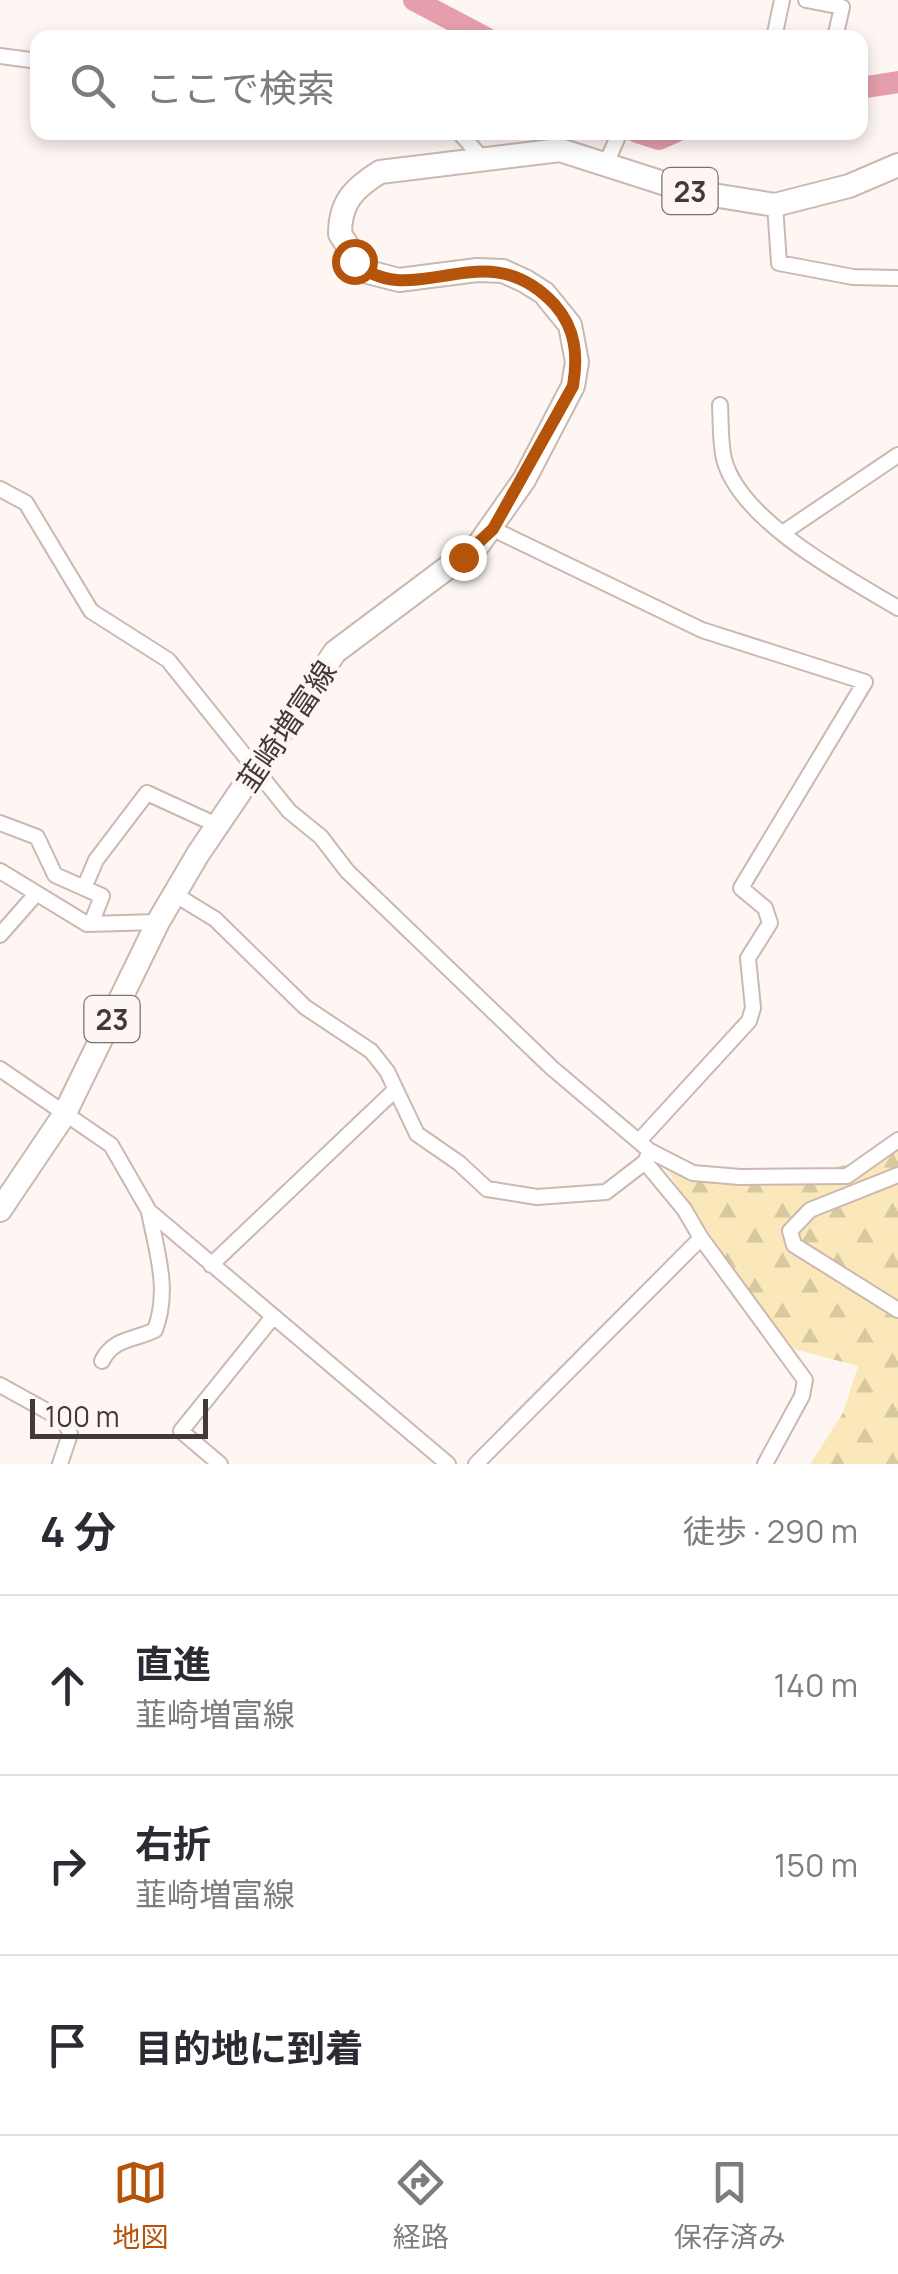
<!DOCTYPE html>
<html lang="ja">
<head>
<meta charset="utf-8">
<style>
	body { margin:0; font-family:Manrope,"Noto Sans JP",sans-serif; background:#f7f7f7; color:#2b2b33 }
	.scale { position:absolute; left:30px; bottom:25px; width:178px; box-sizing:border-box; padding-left:10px; border:5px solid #423a37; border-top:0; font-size:28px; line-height:35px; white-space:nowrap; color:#423a37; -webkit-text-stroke:8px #fef6f2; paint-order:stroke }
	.stop { position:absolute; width:30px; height:30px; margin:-22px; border:8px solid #b45309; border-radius:50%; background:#fff }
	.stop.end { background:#b45309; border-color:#fff; box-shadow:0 2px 10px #0008 }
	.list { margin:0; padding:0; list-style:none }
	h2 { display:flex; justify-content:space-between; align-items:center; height:130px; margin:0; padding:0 40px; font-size:42px }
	h2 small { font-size:32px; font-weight:400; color:#7c7c81 }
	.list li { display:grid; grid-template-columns:65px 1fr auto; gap:30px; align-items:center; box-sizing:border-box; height:180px; padding:0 40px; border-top:2px solid #e1e1e2 }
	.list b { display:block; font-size:38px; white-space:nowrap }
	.list p { margin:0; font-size:32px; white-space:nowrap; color:#7c7c81 }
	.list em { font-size:32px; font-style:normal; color:#7c7c81 }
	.icon { flex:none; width:55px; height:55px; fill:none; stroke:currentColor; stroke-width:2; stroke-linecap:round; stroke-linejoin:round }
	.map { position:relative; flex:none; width:898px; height:1464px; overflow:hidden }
	.search { position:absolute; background:#fff; box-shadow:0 5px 15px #0003; left:30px; right:30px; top:30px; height:110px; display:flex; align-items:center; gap:25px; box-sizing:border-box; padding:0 35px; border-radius:20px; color:#7c7c81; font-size:38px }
	.sheet { height:670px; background:#fff }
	nav { display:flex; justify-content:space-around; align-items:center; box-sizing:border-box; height:140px; border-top:2px solid #e1e1e2; background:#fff; font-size:28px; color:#7c7c81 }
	nav a { display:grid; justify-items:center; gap:5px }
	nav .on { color:#b45309 }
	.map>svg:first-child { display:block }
	.forest { fill:url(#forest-firs) }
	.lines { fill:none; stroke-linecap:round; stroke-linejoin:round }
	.river { stroke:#e49eac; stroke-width:22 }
	.street-casing { stroke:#cbb8b0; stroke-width:18 }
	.primary-casing { stroke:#cbb8b0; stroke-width:26 }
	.street { stroke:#fff; stroke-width:14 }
	.primary { stroke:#fff; stroke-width:22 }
	.route { stroke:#b45309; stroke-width:12 }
	.labels { text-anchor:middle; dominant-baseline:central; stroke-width:8; stroke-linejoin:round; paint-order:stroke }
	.shield { fill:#fef6f2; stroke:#7a726f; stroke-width:2.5 }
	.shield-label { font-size:28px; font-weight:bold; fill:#423a37 }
	.street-label { font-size:30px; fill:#423a37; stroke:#fef6f2 }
</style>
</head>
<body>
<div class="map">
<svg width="898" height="1464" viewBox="0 0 898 1464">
	<defs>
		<pattern id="forest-firs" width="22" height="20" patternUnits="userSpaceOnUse" patternTransform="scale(2.5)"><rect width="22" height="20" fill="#fbe8ba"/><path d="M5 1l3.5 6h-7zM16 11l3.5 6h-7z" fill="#d8c8a0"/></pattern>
	</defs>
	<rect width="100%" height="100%" fill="#fef6f2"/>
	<!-- forest -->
	<path class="forest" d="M898,1133v331h-88l33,-51 15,-47 -64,-17 -44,-55 -84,-125 104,15 95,-24z"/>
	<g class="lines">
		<!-- river -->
		<path class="river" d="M414,0l72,38
			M860,88l38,-6
			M637,132l22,7 16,-7"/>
		<defs>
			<path id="street" d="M806,0l36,7 -7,31
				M774,38l8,-38
				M0,56l38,5
				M459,132l22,25
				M651,132h8
				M605,166l15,-34
				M775,205l4,58 74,14 45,1
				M720,405c1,17 0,37 4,54 16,62 122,118 174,149
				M0,489l26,14 65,108 77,49 121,151 32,26 26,34 205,197 98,83 -5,11 39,47 17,29 -225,226
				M493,529l209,101 163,52 -124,206 24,20 5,15 -22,35 5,50 -4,13 -110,120
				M784,532l114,-77
				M0,823l37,14 18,38 47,21 -11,28
				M0,871l87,53 71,-2
				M84,888l12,-28 51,-67 72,33
				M174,894l41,25 90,88 66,44 16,20 30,63 42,29 28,26 50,8 69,-5 39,-30
				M0,935l36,-41
				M0,1069l111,76 38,66 299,253
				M650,1151l43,22 47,4 107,-1 51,-36
				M898,1175l-88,35 -20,21 4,14 104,65
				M701,1238l104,142 -3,16 -37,68
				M211,1265l184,-175
				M102,1361c11,-23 33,-21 53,-31 15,-40 2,-77 -6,-118
				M0,1385l65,36 5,13 -10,30
				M220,1464l-39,-33 91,-113"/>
			<path id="primary" d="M0,1210l64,-95 94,-193 40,-68 137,-202 144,-108 45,-64 49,-94 4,-24 -7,-37 -26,-32 -19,-12 -22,-10 -26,-1 -78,10 -35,-9 -24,-37c0,-32 14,-46 40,-62l180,-22 128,41 87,14 74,-19 49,-21"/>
		</defs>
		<!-- street casing -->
		<use href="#street" class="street-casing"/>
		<!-- primary casing -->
		<use href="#primary" class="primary-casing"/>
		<!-- street -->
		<use href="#street" class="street"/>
		<!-- primary -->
		<use href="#primary" class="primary"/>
	</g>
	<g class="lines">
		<!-- route -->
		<path class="route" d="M354,261c59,55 131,-33 201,44 21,24 23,51 18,81l-80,143 -30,28"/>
	</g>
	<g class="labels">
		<!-- shield labels -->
		<g class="shield">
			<rect x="662.5" y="168" width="55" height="46" rx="8"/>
			<rect x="84.5" y="996" width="55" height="46" rx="8"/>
		</g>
		<g class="shield-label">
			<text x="690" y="191">23</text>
			<text x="112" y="1019">23</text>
		</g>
		<!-- street labels -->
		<g class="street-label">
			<text transform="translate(286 726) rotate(-56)">韮崎増富線</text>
		</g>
	</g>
</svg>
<div class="scale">100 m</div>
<div class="stop" style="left:354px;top:261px"></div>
<div class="stop end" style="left:463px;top:557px"></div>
<div class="search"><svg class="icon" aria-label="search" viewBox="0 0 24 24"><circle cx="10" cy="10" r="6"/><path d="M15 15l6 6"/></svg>ここで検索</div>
</div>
<section class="sheet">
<h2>4 分<small>徒歩 · 290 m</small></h2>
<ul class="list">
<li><svg class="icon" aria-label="ahead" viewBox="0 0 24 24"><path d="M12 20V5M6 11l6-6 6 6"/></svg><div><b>直進</b><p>韮崎増富線</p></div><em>140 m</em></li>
<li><svg class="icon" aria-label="right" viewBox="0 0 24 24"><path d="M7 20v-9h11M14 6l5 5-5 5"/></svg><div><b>右折</b><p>韮崎増富線</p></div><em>150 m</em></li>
<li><svg class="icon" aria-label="arrive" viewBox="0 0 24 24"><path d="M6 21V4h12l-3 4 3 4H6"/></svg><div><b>目的地に到着</b></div></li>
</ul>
</section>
<nav>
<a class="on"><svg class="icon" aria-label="map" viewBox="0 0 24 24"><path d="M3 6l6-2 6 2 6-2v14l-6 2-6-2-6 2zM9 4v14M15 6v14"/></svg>地図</a>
<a><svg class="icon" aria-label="directions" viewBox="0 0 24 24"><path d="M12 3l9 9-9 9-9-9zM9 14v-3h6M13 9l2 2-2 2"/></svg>経路</a>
<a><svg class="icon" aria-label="saved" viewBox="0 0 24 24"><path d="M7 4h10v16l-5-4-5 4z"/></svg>保存済み</a>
</nav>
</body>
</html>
